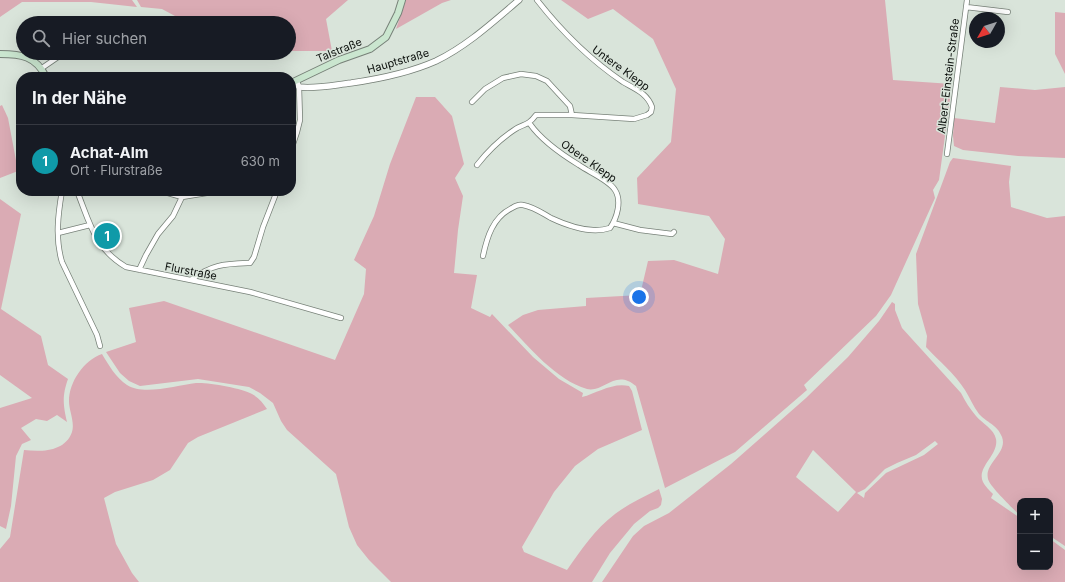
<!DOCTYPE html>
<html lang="de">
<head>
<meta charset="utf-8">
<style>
	body { margin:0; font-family:Inter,sans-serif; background:#242831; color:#f1f3f6 }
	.controls { position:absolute; right:12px; bottom:12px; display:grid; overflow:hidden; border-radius:8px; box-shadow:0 4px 16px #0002 }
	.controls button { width:36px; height:36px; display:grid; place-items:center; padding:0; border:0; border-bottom:1px solid #363941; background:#171b24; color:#f1f3f6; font:20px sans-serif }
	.compass { position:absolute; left:969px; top:12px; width:36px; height:36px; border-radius:50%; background:#171b24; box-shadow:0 4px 16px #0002; rotate:231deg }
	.you { position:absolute; left:639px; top:297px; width:14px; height:14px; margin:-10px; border:3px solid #fff; border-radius:50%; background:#1a73e8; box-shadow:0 0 0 6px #1a73e833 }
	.badge { display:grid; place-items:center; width:26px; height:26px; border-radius:50%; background:#0b8043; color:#fff; font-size:13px; font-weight:700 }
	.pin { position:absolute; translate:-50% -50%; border:2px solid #fff; box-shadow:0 1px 4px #0006 }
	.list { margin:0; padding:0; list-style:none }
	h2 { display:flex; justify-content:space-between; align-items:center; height:52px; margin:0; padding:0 16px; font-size:17px }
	h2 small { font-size:13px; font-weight:400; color:#9ea1a6 }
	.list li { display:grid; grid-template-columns:26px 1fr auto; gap:12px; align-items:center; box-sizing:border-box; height:72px; padding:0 16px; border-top:1px solid #363941 }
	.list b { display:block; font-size:15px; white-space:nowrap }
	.list p { margin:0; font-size:13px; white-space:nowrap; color:#9ea1a6 }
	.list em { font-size:13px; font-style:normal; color:#9ea1a6 }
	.icon { flex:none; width:22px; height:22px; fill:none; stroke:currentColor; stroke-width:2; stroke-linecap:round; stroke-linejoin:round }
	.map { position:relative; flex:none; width:1065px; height:582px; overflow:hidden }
	.search { position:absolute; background:#171b24; box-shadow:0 4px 16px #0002; left:16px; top:16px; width:280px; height:44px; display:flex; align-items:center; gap:10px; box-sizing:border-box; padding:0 14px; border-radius:22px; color:#9ea1a6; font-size:15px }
	.panel { position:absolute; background:#171b24; box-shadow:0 4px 16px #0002; left:16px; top:72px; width:280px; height:124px; border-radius:16px }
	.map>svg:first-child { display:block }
	.green { fill:#daabb4; fill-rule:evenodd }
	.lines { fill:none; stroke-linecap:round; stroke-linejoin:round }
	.minor-casing { stroke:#778178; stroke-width:6 }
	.tertiary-casing { stroke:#778178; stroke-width:7 }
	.secondary-casing { stroke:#778178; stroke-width:8 }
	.minor { stroke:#fff; stroke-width:4.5 }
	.tertiary { stroke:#fff; stroke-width:5.5 }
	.secondary { stroke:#cae6cf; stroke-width:6 }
	.labels { text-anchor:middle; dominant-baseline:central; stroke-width:3; stroke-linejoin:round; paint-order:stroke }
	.street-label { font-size:11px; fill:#0c100d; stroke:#d9e4da }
</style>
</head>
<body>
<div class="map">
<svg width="1065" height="582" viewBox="0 0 1065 582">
	<rect width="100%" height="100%" fill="#d9e4da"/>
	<!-- green -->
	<path class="green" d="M0,0h132l5,7 -46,-5h-69l-22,15z
		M137,0h211l-22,19 6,32h-43v-28h-101l-26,-14 -21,-2z
		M406,0h45l-9,3 -46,26z
		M561,0h324l8,80 59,4 -13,96 -6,10 2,8 -44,97 -15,21 -72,69 3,5 -72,62 -70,36 -29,-102c-21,-18 -32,7 -49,3 -31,-9 -58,-42 -79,-64l15,-10 15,-5 48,-4v-8l54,-3 8,-34 26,-1 44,14 7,-35 -16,-23 -71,-12 -1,-26 34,-36 5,-53 -23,-50 -40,-30 -25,10z
		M1055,12l10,1v61l-10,-20z
		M1000,87l35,3 30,-3v71l-47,-2 -55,-6 -9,-4 -1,-10 1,-18 41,5z
		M416,97h19l17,19 12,48 -9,14 8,18 -5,34 -4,43 23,2 -6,33 19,9 2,-3 41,43 26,22 24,14 -1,4c15,-4 31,-15 47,-11l3,5 10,39 -44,19 -23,17 -21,26 -32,55 2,5 43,18c14,-20 28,-41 48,-56 13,-10 29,-17 44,-25l3,10 -1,6 -3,3 -8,3 -16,13 -24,29 -18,29h-201l-22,-22 -12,-15 -8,-18 -13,-53 -49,-44 -6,-9 -8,-18 -13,-10 -11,-6 -51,-8 -58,7 -11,-5 -9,-8 -14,-21 30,-10 -7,-34 35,-7 171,59 29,-66 2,-25 -12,-9 20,-44 16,-52z
		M2,105l6,13 10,53 -18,7v-72z
		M953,158l58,8 -2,16 2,25 36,11 18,-2v330l-15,-10v-35h-30v15c-7,-8 -30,-29 -32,-37 -4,-16 20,-26 14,-42 -5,-13 -15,-14 -23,-23 -6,-8 -9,-16 -14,-24 -10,-16 -26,-29 -39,-43l1,-11 -9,-32 -2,-50 34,-92z
		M0,199l21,15 -20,95 40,27 7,29 20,14c-6,17 -5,25 -1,43l-10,-7 -10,6 -11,-2 -15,9 10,12 -9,4 -6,12 -5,50 -5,23 -6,-3v-118l32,-10 -32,-23z
		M892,302l3,2v6l7,18 59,65c4,8 9,16 15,23 7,8 18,13 20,23 3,16 -20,28 -13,43 2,4 7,9 10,12l-2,4 29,20v49h30v-28l15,11v32h-463l31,-46 11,-10 25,-13 62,-49 75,-66 42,-41 31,-36zM935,441l3,3 -14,11 -38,18 -21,20 -1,5 -7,-5 8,-4 20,-20 12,-6 19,-8zM813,450l43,42 -18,20 -42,-35z
		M102,354c6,10 14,24 25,31 17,11 50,0 69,-2 11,-1 46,5 56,11 7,4 11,9 15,15l-69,28 -10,6 -18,27 -17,10 -38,12 -11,6 12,46 16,29 7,9h-139v-33l10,-12 14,-87c17,2 41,2 48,-18 3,-10 -3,-21 -3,-31 0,-19 15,-41 33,-47z"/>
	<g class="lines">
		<defs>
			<path id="minor" d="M966,7l42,5
				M150,20l1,3
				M42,68l16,-11 9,-4
				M472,102l13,-13 18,-11 18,-4 15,2 11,5 23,25 2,9
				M291,150l6,-18 3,-12 -1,-33
				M947,154l20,-154
				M477,165c11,-14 22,-25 37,-35 10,-7 13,-3 22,-15h36l62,4 13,-4 4,-3 1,-5c-5,-14 -17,-18 -29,-25 -34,-23 -61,-50 -86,-82
				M62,191c-4,23 -7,48 0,71l35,73 3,11
				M77,191c13,32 17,57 49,76l124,25 91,26
				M161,191l21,6 37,-6
				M613,223l27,7 32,4 2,-2
				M58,233l32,-8
				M483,256c4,-19 10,-39 29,-48 3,-2 7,-4 11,-3 11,2 19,8 28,13 17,8 41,16 59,10 7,-10 12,-27 5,-38 -6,-10 -26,-18 -36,-25 -18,-11 -37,-24 -49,-41
				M139,270l7,-15 12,-21 15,-18 9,-19
				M191,280c21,-16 33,-16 59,-17l4,-6 9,-30 14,-36"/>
			<path id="tertiary" d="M296,81l3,6c17,2 35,-2 52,-4 28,-4 58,-10 85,-22 31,-15 57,-39 83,-61"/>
			<path id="secondary" d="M0,54c21,0 36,2 46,23
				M291,83l48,-23 31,-11 16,-12 12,-24 4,-13"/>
		</defs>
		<!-- minor casing -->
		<use href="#minor" class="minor-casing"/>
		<!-- tertiary casing -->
		<use href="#tertiary" class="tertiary-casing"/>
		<!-- secondary casing -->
		<use href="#secondary" class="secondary-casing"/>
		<!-- minor -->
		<use href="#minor" class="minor"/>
		<!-- tertiary -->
		<use href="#tertiary" class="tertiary"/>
		<!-- secondary -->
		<use href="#secondary" class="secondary"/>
	</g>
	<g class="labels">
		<!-- street labels -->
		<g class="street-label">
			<text transform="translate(339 50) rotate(-22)">Talstraße</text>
			<text transform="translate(398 61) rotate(-16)">Hauptstraße</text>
			<text transform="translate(621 68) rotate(36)">Untere Klepp</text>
			<text transform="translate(948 76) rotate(-83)">Albert-Einstein-Straße</text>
			<text transform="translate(589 161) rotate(35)">Obere Klepp</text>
			<text transform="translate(191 271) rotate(11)">Flurstraße</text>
		</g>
	</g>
</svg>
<div class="controls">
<button>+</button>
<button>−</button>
</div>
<svg class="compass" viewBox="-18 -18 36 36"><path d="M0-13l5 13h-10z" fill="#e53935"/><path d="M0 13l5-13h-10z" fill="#9ea1a6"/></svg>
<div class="you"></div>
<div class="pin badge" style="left:107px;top:236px;background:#0f9aa8">1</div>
<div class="search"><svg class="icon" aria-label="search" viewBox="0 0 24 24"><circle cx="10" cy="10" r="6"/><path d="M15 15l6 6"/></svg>Hier suchen</div>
<section class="panel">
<h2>In der Nähe<small></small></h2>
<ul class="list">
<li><span class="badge" style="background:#0f9aa8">1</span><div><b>Achat-Alm</b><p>Ort · Flurstraße</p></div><em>630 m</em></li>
</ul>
</section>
</div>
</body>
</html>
